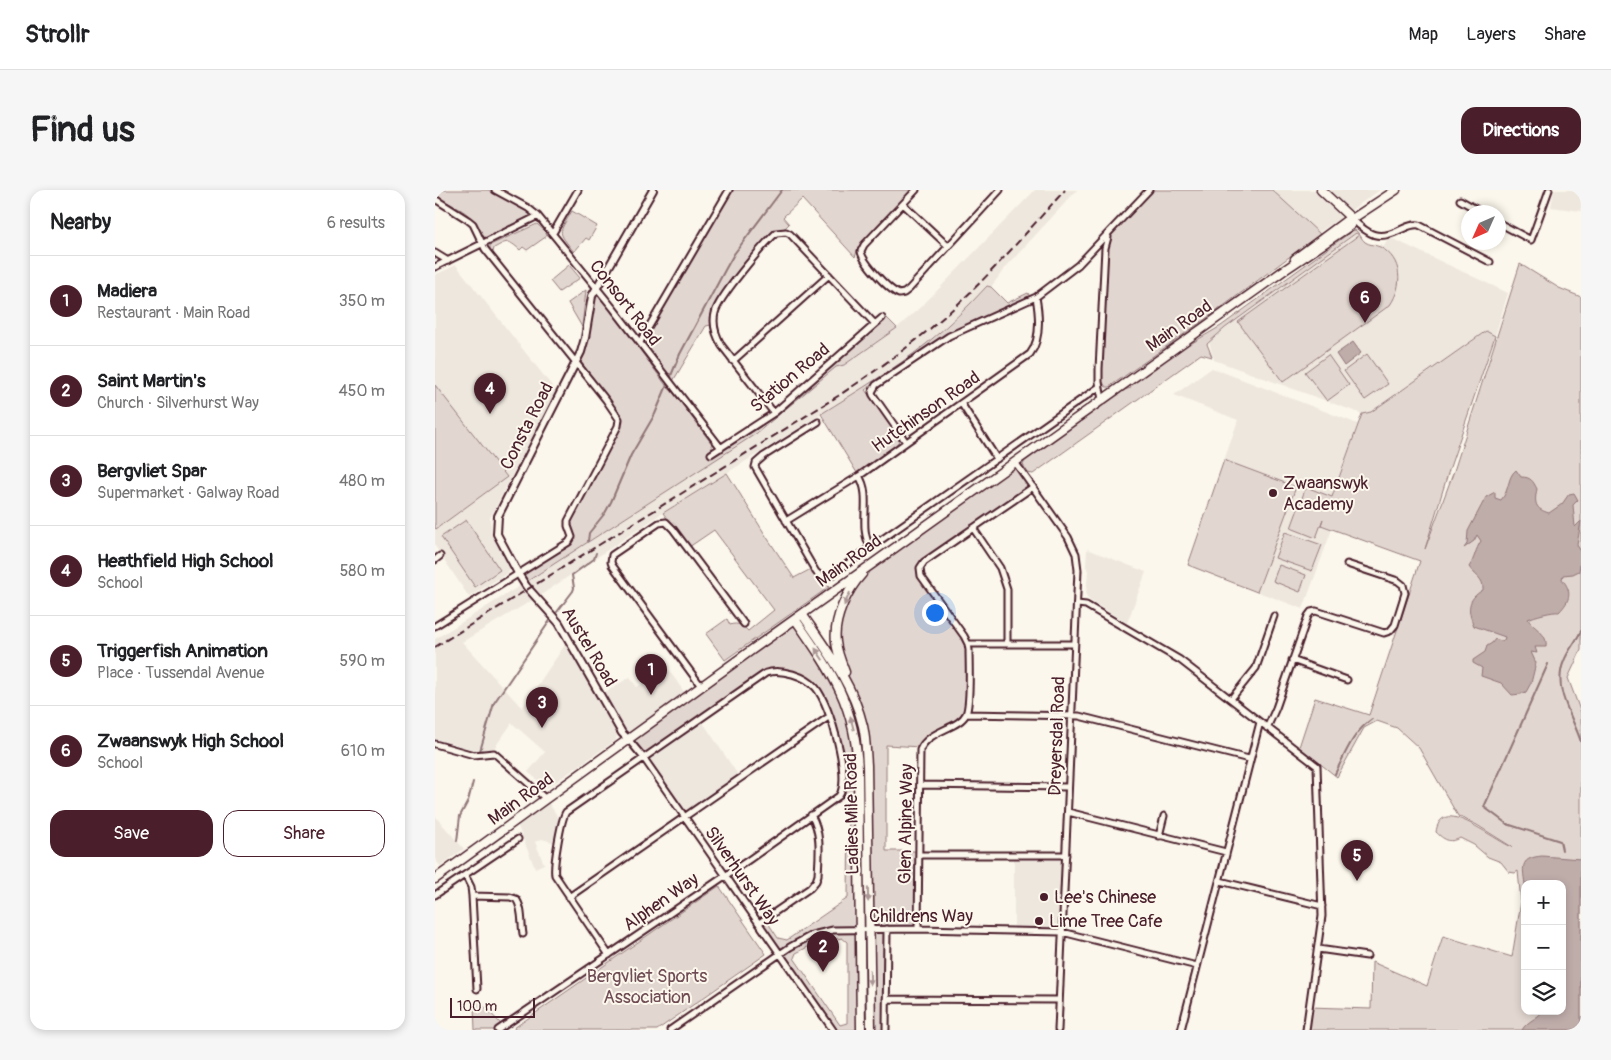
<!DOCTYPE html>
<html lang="en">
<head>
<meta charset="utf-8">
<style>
	body { margin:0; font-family:Pangolin,sans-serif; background:#f6f6f6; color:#202124 }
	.controls { position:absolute; right:15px; bottom:15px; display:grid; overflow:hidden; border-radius:10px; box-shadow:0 2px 8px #0003 }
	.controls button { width:45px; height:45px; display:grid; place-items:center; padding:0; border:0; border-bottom:1px solid #e0e0e0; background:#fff; color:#202124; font:25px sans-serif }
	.compass { position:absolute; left:1026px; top:15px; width:45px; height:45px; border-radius:50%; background:#fff; box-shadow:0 2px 8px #0003; rotate:225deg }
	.scale { position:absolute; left:15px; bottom:12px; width:85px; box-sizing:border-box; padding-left:5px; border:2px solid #4a1f2b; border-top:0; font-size:14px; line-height:18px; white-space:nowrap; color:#4a1f2b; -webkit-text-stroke:4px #fbf7ec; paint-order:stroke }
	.you { position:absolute; left:499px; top:422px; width:18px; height:18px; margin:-12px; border:4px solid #fff; border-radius:50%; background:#1a73e8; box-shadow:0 0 0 8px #1a73e833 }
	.badge { display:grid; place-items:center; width:32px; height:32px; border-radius:50%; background:#4a1f2b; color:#fff; font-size:16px; font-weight:700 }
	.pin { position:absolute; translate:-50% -41px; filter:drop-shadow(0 1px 2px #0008) }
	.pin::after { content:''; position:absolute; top:26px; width:18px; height:15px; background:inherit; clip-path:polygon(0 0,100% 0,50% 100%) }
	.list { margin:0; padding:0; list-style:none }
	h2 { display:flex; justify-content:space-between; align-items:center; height:65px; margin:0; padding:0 20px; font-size:21px }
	h2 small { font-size:16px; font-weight:400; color:#757577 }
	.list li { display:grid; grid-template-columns:32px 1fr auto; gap:15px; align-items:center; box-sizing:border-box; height:90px; padding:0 20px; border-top:1px solid #e0e0e0 }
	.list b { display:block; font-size:19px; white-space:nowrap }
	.list p { margin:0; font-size:16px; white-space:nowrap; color:#757577 }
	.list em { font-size:16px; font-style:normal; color:#757577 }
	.actions { display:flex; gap:10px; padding:15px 20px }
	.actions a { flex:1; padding:11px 0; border:1px solid #4a1f2b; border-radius:15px; text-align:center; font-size:18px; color:#4a1f2b }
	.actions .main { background:#4a1f2b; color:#fff }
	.icon { flex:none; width:28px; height:28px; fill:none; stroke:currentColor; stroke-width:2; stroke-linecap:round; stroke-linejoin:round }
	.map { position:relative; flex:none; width:1146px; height:840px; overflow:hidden; border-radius:15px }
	header { display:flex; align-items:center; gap:30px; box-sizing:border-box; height:70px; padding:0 25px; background:#fff; border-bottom:1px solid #e0e0e0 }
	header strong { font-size:24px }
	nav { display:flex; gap:28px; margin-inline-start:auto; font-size:18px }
	.intro { display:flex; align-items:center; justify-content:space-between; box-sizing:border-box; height:120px; padding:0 30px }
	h1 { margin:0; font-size:35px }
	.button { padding:12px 22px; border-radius:15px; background:#4a1f2b; color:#fff; font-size:18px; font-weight:700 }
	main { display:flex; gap:30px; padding:0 30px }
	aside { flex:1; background:#fff; border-radius:15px; box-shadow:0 2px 8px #0003 }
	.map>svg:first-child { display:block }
	.built { fill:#eee7de }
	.green { fill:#e2d7d0; stroke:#967b7e; fill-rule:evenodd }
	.water { fill:#bfadaa; stroke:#907477 }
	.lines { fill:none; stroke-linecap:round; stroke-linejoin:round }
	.stream { stroke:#907477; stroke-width:2 }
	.minor-casing { stroke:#4a1f2b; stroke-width:9 }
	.tertiary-casing { stroke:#4a1f2b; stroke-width:10 }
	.secondary-casing { stroke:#4a1f2b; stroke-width:11 }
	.minor { stroke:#fbf7ec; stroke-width:5 }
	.tertiary { stroke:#fbf7ec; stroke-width:6 }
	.secondary { stroke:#fbf7ec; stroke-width:8 }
	.rail { stroke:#4a1f2b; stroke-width:2; stroke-dasharray:8 4; stroke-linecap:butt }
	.oneway { fill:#ab9695 }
	.poi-dot { fill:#4a1f2b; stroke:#fbf7ec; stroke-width:2 }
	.labels { text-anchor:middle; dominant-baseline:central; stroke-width:4; stroke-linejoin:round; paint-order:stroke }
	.street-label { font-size:18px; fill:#4a1f2b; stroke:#fbf7ec }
	.poi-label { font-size:18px; fill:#4a1f2b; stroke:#fbf7ec; text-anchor:start }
	.park-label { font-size:18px; fill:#704d54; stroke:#fbf7ec }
</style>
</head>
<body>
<header>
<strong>Strollr</strong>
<nav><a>Map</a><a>Layers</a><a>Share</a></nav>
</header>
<div class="intro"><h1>Find us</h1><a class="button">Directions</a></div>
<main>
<aside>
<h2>Nearby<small>6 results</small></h2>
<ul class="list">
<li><span class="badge">1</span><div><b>Madiera</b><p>Restaurant · Main Road</p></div><em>350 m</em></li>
<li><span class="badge">2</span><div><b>Saint Martin's</b><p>Church · Silverhurst Way</p></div><em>450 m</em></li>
<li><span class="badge">3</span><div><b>Bergvliet Spar</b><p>Supermarket · Galway Road</p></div><em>480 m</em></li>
<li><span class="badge">4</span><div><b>Heathfield High School</b><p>School</p></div><em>580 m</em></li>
<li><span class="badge">5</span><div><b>Triggerfish Animation</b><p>Place · Tussendal Avenue</p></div><em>590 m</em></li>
<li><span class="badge">6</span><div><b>Zwaanswyk High School</b><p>School</p></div><em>610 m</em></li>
</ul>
<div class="actions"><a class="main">Save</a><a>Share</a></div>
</aside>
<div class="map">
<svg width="1146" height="840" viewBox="0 0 1146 840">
	<rect width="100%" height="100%" fill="#fbf7ec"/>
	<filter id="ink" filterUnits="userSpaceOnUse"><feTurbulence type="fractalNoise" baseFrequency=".02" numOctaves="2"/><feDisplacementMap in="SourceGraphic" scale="10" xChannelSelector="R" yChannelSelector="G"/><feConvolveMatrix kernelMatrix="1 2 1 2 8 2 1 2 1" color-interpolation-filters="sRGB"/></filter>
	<g filter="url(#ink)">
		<!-- built -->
		<path class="built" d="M600,0h42l-72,78 -14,19 -4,-1 -22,23 -39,35 -63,44 -202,126 -120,81 -79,47 60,66 45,-66 50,91 -1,7 -69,48 -19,-16 17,-20 -33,-29 -17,24 -15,4h-3l-42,-12v-100l91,-57 241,-156 69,-59 8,-2 53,-37 28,-25z
			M837,0h108l-62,43z
			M1119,0h27v21l-30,-4z
			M922,43l9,10 13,3 1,-2 4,2 5,-9 119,56 -13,43 -9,-5 -115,81 -9,2 -148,-54 -5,-18 16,-14z
			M21,75l100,126 -66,127 2,18 18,31 -2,6 -39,24 -34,-51v-271z
			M777,178l146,56 -36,101 10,4 -29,80 -115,-44 50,-145 -64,-25z
			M652,359l59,23 -19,51 -38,-23 -3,-5 2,-24 -2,-5z
			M233,479l19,27 -59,43 -27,-44 29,-18 7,10z
			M265,528l40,60 -56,38 -41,-59z
			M113,612l12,18 -4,23 -14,-4 -7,3 9,22 -9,4 -18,-44z
			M0,626l29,33 -24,17 -5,-7z
			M579,667h49l-3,73 -46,-1z"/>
		<!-- green -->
		<path class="green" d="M0,0h53l38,19 4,5 -1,3 -39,21c-12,1 -12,-12 -18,-19 -8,-10 -25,-16 -37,-23z
			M298,0h179l-54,58 -3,9 -53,-58 -19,18 6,7 -4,4 -12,4 -55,66 -5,11 -2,16 -5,1 -33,55 -2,-2 1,-2 -2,-4 -2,2 -22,-29 -1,-6z
			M718,0h119l48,44 -106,79 -105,74h-3l-5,-8 8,-139 3,-6z
			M137,21l25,15 -8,14 -3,-2 -12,14c-17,-22 -16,-17 -2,-41z
			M102,34l8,7 2,5 -20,14 -4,-3 -3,3c-12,-11 -13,-9 -26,-2l-1,4 -3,-2v-5z
			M920,40c5,3 6,9 10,12 4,3 11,3 15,5 23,12 23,39 10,58l-107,77 -45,-60 121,-87 -3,-2 -131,95 -18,16 5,13 -11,-3 -168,120 -5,-1 -5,-8 2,-5 99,-70 7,-2 -1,-2 57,-42 5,-1 29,-17 131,-95z
			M1085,74l39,24 22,9v353l-13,28 13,35v317h-275l3,-23 62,2 1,-47 55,24 16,-50 69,21 9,-55 -3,-31 -3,2 -6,-1 -8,-10 -13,-5 -14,-12 -14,-7c-10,6 -17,1 -24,-6 1,-7 4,-14 11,-15 16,-3 50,24 65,30l-35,-22 -19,-9 -39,-68 -22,-20 -20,-7 -13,7 -27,49 -38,-30 16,-49 54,17 51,-154 -99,-36 2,-6 -7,19 -25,-10 15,-41 26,10 30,-83 9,-2 115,-81 9,5 -46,134 -24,79 29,-78zM1090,694h37v127h-37z
			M134,75l11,13 -21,14 -9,-11z
			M552,96l4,1 16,16 21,-10 2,4 -86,38 -79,55 32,44 2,7 -4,5 -38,27 -36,-59c35,-22 72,-44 105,-70 22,-18 42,-37 61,-58z
			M151,100l-4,37 -14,-24z
			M162,106l4,1 67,91 4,3 40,53v4l-3,3 4,5 42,-26 28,-20 104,-92 10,10 -53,37 -8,2 -79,66 -231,149 -3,-5 1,-2 49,-33c4,-9 -3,-13 -1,-21l50,-98 -3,-10 -38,-51 5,-13 7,-43z
			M932,164l21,30 -23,16 -21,-29z
			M893,165l21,30 -22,16 -22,-29z
			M0,195l72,92 -71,52 -1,-1z
			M789,270l72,27 -39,105 -69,-27z
			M580,272l18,25 -109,75 -4,10 44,64 5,14 -3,64 -40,27 -5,6 -35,-2v106h33l-1,78h-30l-2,101h-15l-5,-285 -29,-96 2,-31 20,-41z
			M292,283l39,63 28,42 17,-9c6,10 11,10 18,18l-104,73 -19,-26 21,-15 3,6c8,-3 13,1 18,6l26,-21 -60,-80 -25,17 -26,-34z
			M31,330l34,50 -25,17 -34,-50z
			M850,342l37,13 -10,26 -37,-13z
			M844,375l27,10 -6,17 -27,-11z
			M360,429l25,36 34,77 7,298h-28l-74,-107h9l10,15 9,2 61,-42 1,-102h-10l4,-8 -7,-52 -15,-41 -17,-16 -33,-8 -128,86 -15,-18zM407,748l5,4v81l-7,2 -46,-67 2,-5 20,-10z
			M284,696l47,68 -109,76h-142l-1,-2z
			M44,811l22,23 -7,6h-19l-1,-26z"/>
		<!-- water -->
		<path class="water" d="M918,152l8,11 -17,13 -8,-12z
			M1081,280l5,7c10,0 12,4 16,12 -3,14 -2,20 12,24l13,-9 7,-10 5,-1 4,7 -5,5 2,22 6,-6 -4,24 3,5 1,8 -2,13 -6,3 -10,1 -1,4c10,12 9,21 -3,33 -6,-1 -25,4 -31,7 6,10 20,14 18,28h-11l2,6 -6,-1 5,11 -5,20 -5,9 -5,2 -9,1 -11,-12 -20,-7 1,-8 -9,-5v-3l12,-8 2,-6 5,-3 3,-4 6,2 3,-1 1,-3 -31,-11c-7,-16 -7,-27 9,-36 1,-12 -8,-14 -14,-23 6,-9 6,-17 12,-26l-4,-6 -3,6 -10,7 3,-4 1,-13 18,-34 9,-5v6l6,2c9,-10 6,-23 15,-30z
			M1107,666l39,3v171h-59c5,-9 15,-11 21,-19h19v-127h-37c-3,-19 -4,-26 17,-28z"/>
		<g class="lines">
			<!-- stream -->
			<path class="stream" d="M153,351l1,-8 16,-20 6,-11 20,-47 24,-41 25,-60 45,-84 9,-16 48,-64
				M122,422l16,-21 1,-3 -2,-13 22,-16 2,-6
				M1146,441c-5,11 -13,19 -17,30 -12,28 9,55 17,81
				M1113,474l-64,143 23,17 53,17 2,9
				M45,561l14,-48 57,-84
				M900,584c10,-20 18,-42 37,-55
				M22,651l3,-25 8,-15 5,-19"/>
			<defs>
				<path id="minor" d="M60,0l33,18 10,8 75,92 108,140
					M481,0l-52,55 -3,6c1,11 28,39 38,43l5,-1 5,-4 91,-99
					M0,9l33,21 5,4 12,25 121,151 13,19 -1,7 -50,95v5l4,11 -3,5 -134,84
					M1025,10l21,12
					M468,14l45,42
					M917,29c17,16 26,22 48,11 7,-3 12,-6 19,-5l71,37
					M1064,33l32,17 18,-50
					M118,43l25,-43
					M0,63l13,8
					M0,77l103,-51
					M205,152l89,-152
					M298,171l96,-86
					M667,210l-3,-18v-13l6,-121 3,-11
					M526,213l36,56
					M339,223l-52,-67c-6,-10 -10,-21 -7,-33 3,-15 48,-68 61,-80l10,-1 4,2 85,90
					M383,232l-54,34 -8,7 -1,4 61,105 7,6h4l272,-191
					M471,252l-33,-47 -1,-3 4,-7 73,-49 87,-39 42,-32 71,-75
					M276,264l63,-41 108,-95
					M580,272l53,75 8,17 2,16 -20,460
					M424,286c14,21 -2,51 12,72
					M351,331l73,-45 171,-122c11,-14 9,-40 6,-57
					M538,338l27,40 7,21v55
					M0,370l5,-4
					M642,414l9,1 94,55 137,106 5,150 -16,114
					M533,454h106
					M857,470l55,20
					M266,496l-89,-121 -1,-3 1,-7 47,-32 7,-1 7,7 71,95
					M796,509l25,-31 18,-52
					M531,524l113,2 170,43
					M832,538l9,-20 32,-92 3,-4 5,-1 68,22 6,-2 5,-6 10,-32 -2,-8 -5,-4 -51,-17
					M193,549l15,18 190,273
					M0,554l39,11 20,-2 52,46
					M485,595l148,2
					M633,622l158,40
					M724,646l5,-20
					M484,665h147
					M30,685l6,12 1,9 5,93
					M785,691l102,25
					M0,705l83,-56
					M37,706l38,1 6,2c7,9 5,24 7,35
					M134,707l261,-181
					M324,733l51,-35 6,-7 2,-6c1,-20 4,-42 -7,-60
					M483,739l2,-179c8,-20 39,-21 46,-36 5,-11 3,-50 3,-64l-1,-6 -4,-8 -43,-60 -1,-8 4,-6 109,-75
					M883,759l49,7
					M451,809l173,1
					M63,840l252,-171 89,-63c13,-18 -9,-91 -23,-108 -10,-12 -35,-20 -50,-15l-200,139c-5,7 -13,54 -11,63l54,80
					M235,840l120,-83 22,-12 21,-5 85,-1 144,3 135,34
					M451,840l1,-101
					M746,840l79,-308"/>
				<path id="tertiary" d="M193,549l-6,-6 -63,-110 -33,-37 -7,-11 -22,-41 1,-18 83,-164 4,-14 7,-42 61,-106"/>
				<path id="secondary" d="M886,0l31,29
					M860,69l51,-38 6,-2 44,-29
					M367,424c24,35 51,70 61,112 3,13 3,26 4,39l4,265
					M360,429c36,52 60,84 63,150l3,261
					M410,482c-4,-10 -8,-20 -9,-30 -3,-22 11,-52 26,-68
					M0,689l318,-230 530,-378 61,-41 7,-5 1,-6"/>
			</defs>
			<!-- minor casing -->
			<use href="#minor" class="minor-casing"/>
			<!-- tertiary casing -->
			<use href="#tertiary" class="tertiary-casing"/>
			<!-- secondary casing -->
			<use href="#secondary" class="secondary-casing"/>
			<!-- minor -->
			<use href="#minor" class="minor"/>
			<!-- tertiary -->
			<use href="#tertiary" class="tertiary"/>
			<!-- secondary -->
			<use href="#secondary" class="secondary"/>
			<!-- rail -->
			<path class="rail" d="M0,457l403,-251c41,-27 81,-56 118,-90 39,-36 73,-77 109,-116"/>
		</g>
		<!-- one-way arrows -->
		<defs><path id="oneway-solid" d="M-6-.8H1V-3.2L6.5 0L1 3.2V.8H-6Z" transform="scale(1.25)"/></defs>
		<g class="oneway">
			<use href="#oneway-solid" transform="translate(412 409) rotate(114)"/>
			<use href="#oneway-solid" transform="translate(384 464) rotate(-124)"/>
			<use href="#oneway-solid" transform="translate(417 533) rotate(-104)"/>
			<use href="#oneway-solid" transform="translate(433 705) rotate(89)"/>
			<use href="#oneway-solid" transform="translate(435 788) rotate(89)"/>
		</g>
	</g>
	<!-- markers -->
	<g class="poi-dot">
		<circle cx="838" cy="303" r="5"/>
		<circle cx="609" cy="707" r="5"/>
		<circle cx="604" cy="731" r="5"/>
	</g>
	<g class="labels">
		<!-- street labels -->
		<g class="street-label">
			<text transform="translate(190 113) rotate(52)">Consort Road</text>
			<text transform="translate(744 136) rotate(-35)">Main Road</text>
			<text transform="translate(355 188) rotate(-40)">Station Road</text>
			<text transform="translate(491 222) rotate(-35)">Hutchinson Road</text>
			<text transform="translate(92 236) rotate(-63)">Consta Road</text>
			<text transform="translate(414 371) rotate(-36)">Main Road</text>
			<text transform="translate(154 457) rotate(59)">Austel Road</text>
			<text transform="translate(622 546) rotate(-88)">Dreyersdal Road</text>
			<text transform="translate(86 609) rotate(-36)">Main Road</text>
			<text transform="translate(417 624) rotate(-91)">Ladies Mile Road</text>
			<text transform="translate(471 634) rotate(-89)">Glen Alpine Way</text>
			<text transform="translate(307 686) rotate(55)">Silverhurst Way</text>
			<text transform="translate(226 712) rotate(-35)">Alphen Way</text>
			<text x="486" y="726">Childrens Way</text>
		</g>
		<!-- poi labels -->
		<g class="poi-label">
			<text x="848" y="293">Zwaanswyk<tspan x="848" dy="21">Academy</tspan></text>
			<text x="619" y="707">Lee's Chinese</text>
			<text x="614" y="731">Lime Tree Cafe</text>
		</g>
		<!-- park labels -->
		<g class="park-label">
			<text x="212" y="786">Bergvliet Sports<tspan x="212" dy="21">Association</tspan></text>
		</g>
	</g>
</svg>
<div class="controls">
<button>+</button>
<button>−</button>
<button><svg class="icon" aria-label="layers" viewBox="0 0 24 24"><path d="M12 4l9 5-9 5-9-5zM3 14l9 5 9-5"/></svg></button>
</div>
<svg class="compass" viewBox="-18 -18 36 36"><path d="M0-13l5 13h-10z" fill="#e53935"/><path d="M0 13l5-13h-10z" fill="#757577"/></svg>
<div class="scale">100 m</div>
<div class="you"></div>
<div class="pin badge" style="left:216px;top:505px">1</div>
<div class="pin badge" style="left:388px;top:782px">2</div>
<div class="pin badge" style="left:107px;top:538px">3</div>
<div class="pin badge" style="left:55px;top:224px">4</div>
<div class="pin badge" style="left:922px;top:691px">5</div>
<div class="pin badge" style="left:930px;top:133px">6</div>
</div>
</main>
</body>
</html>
